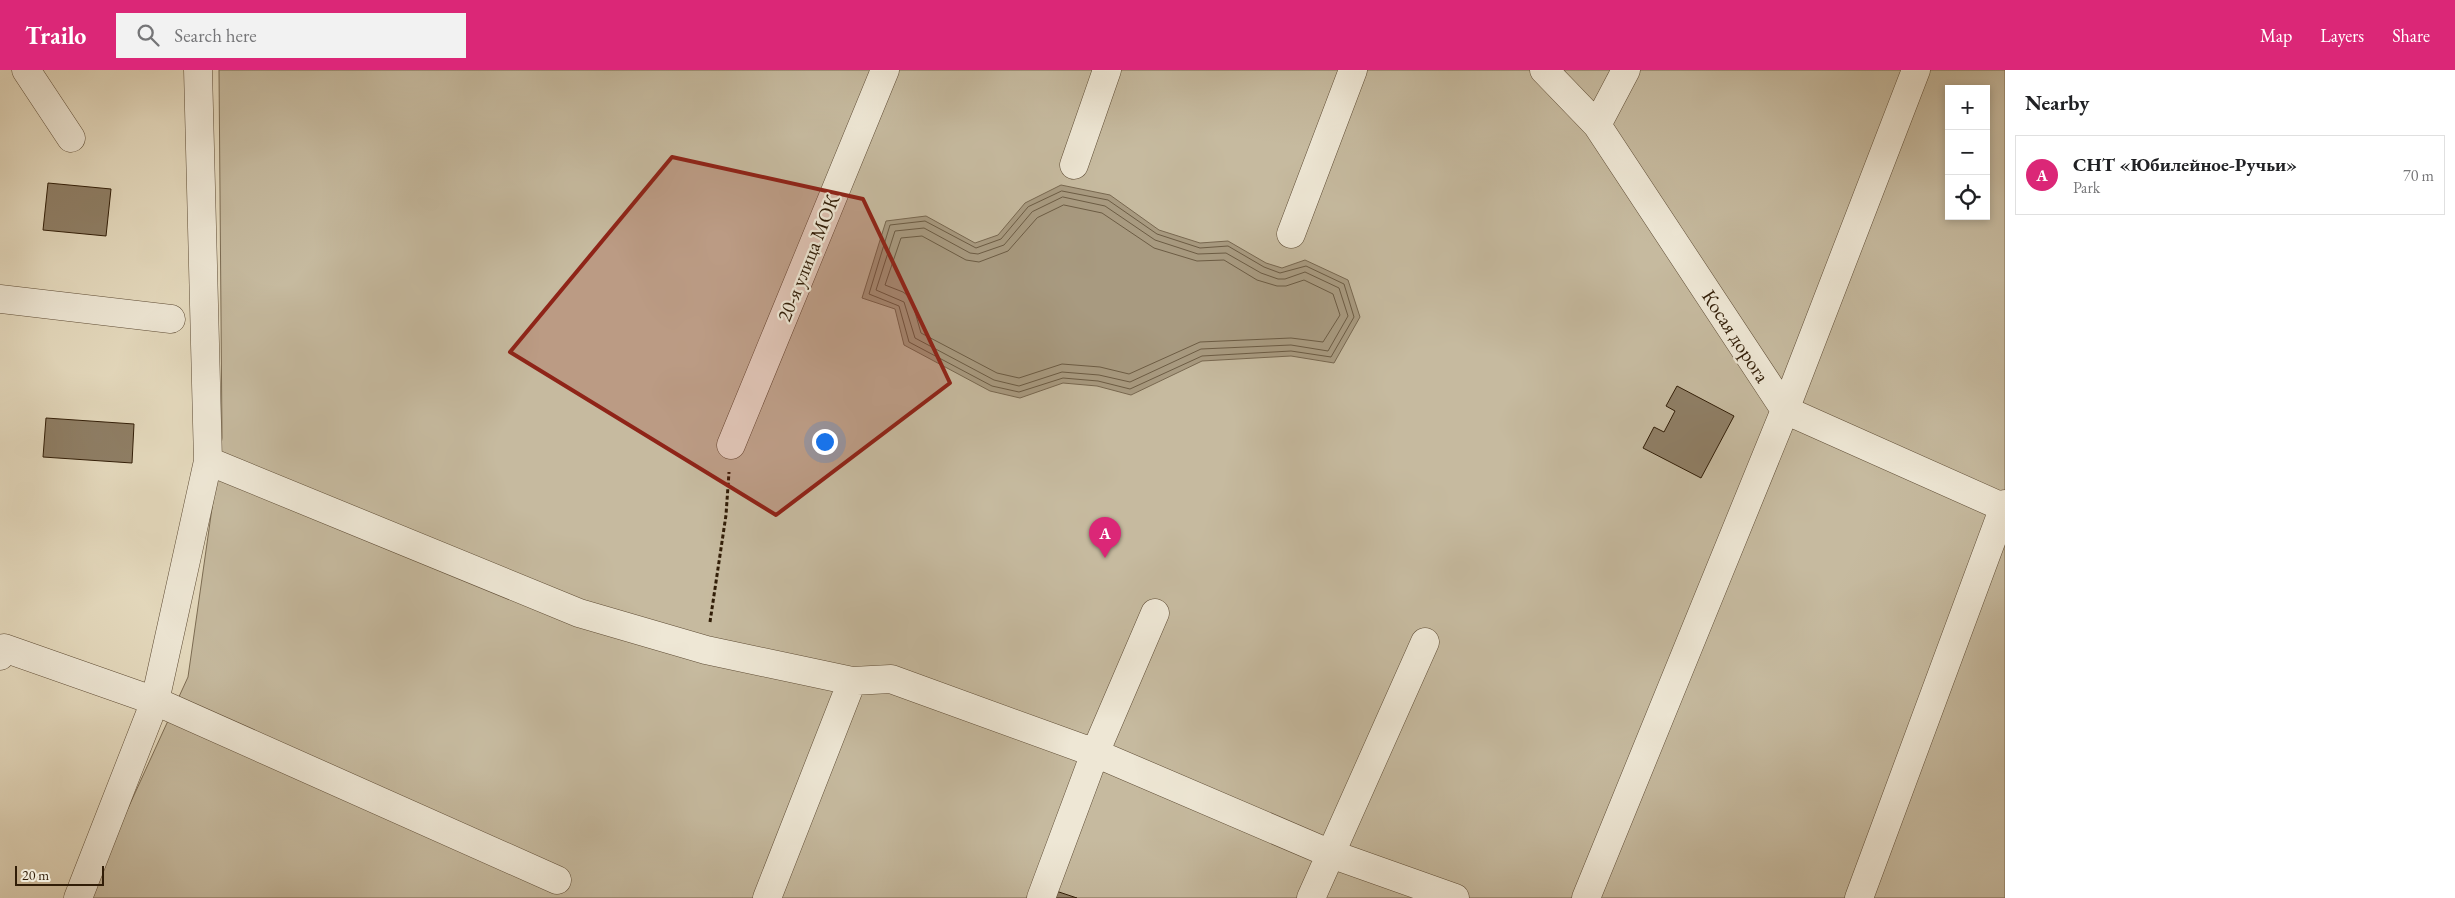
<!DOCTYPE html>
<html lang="en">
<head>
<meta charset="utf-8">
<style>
	body { margin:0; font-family:"EB Garamond",serif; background:#f2f2f2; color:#202124 }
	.controls { position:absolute; right:15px; top:15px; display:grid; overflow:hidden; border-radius:0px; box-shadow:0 2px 8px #0003 }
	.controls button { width:45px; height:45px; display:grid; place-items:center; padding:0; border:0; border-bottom:1px solid #e0e0e0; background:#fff; color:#202124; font:25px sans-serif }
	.scale { position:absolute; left:15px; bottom:12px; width:89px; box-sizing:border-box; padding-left:5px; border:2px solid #311d07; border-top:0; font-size:14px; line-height:18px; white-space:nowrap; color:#311d07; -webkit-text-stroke:4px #eee7d5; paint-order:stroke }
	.you { position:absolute; left:824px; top:371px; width:18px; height:18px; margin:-12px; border:4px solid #fff; border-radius:50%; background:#1a73e8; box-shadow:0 0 0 8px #1a73e833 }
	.badge { display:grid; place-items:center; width:32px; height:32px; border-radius:50%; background:#db2777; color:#fff; font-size:16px; font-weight:700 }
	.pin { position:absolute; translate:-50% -41px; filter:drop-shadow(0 1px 2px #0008) }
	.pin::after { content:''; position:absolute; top:26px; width:18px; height:15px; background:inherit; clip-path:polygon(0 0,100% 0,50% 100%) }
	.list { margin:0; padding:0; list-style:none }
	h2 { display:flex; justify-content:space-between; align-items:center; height:65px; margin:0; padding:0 20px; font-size:21px }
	h2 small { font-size:16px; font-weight:400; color:#757577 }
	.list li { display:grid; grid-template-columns:32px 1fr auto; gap:15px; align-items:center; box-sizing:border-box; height:80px; margin:0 10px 10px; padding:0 10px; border:1px solid #e0e0e0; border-radius:0px }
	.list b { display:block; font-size:19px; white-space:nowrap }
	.list p { margin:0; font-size:16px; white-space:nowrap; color:#757577 }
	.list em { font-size:16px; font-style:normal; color:#757577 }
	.icon { flex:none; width:28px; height:28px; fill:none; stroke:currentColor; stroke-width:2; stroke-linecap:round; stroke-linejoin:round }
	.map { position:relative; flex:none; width:2005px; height:828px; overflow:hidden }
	header { display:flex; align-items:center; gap:30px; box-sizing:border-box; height:70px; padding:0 25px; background:#db2777; color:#fff }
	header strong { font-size:24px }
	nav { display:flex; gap:28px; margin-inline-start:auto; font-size:18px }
	.search { width:350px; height:45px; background:#f2f2f2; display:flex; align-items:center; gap:12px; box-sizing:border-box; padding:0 18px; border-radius:0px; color:#757577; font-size:19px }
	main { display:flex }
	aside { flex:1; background:#fff }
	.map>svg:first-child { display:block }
	.green { fill:#c6ba9f; stroke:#7c6c53; fill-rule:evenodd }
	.water { fill:#a89a80; stroke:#786850 }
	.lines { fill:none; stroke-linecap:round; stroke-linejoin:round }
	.shore { stroke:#6c5c44; stroke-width:1 }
	.building { fill:#8f7f66; stroke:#311d07 }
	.minor-casing { stroke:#5e4c35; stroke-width:29 }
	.path { stroke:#311d07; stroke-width:3; stroke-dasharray:4 2.5; stroke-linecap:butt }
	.minor { stroke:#eee7d5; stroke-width:28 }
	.marked { fill:#8f2418; fill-opacity:0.2; stroke:#8f2418; stroke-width:4; stroke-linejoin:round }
	.labels { text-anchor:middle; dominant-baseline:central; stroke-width:4.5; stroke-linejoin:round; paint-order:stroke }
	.street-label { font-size:20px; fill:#311d07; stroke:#eee7d5 }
</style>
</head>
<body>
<header>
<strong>Trailo</strong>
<div class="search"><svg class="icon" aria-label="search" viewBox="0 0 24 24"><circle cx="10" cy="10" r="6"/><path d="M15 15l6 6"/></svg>Search here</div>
<nav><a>Map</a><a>Layers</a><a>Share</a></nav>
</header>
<main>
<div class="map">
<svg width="2005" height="828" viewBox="0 0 2005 828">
	<rect width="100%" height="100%" fill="#e5dabe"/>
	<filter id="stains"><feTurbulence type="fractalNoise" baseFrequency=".004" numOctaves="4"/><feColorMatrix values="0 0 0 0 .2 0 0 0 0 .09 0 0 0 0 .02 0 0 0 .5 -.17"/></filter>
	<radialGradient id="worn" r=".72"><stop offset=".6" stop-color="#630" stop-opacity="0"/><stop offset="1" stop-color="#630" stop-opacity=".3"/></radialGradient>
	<!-- green -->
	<path class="green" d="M219,0h1786v828h-1918l101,-221 34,-239zM1949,19h37v127h-37z"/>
	<!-- water -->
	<path class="water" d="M1061,115l49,10 49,35 41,13 28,-2 38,22 16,5 23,-8 43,20 12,37 -26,46 -43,-7 -89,5 -71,34 -34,-9 -34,-3 -43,15 -30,-7 -86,-46 -9,-36 -33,-11 24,-77 40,-5 49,27 23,-8 27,-32z"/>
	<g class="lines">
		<!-- shore -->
		<path class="shore" d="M1062,121l46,9 49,34 43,14 28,-2 36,21 16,6 26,-7 38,18 10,33 -23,40 -40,-6 -89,5 -72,33 -32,-8 -35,-3 -44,14 -27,-6 -83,-44 -10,-36 -30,-12 21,-69 35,-4 51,27 25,-9 27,-32z
			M1063,127l42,9 50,34 43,14 28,-1 35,20 17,6h7l20,-7 34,16 9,28 -20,35 -37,-6 -90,4 -71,33 -31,-7 -37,-3 -43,14 -25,-6 -79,-42 -11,-36 -28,-12 19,-59 29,-3 46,25 8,1 26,-9 28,-33z
			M1064,135l38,8 52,35 43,13 27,-1 33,20 20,6h9l18,-6 29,14 7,21 -17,27 -32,-4 -91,4 -71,32 -29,-7 -38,-3 -43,14 -22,-5 -76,-40 -10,-35 -8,-6 -18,-7 16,-47 21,-2 44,24 13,2 29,-11 29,-33z"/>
	</g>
	<!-- building -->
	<path class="building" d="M48,113l63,6 -5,47 -63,-6z
		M1677,316l57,30 -33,62 -58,-30 11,-21 10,5 11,-21 -9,-5z
		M46,348l88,6 -2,39 -89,-6z
		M1056,821l21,7h-23z"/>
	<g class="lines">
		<defs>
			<path id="minor" d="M26,0l45,68
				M198,0l10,391 371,152 127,37 146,31 39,-2 204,74 236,101 124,44
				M1544,0l53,55 188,285 220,98
				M1597,55l29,-55
				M1074,95l33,-95
				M1291,164l62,-164
				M0,229l171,20
				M731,375l154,-375
				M0,586l4,-8 151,53 402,179
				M78,828l77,-197 53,-240
				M767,828l85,-217
				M1041,828l54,-145 60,-140
				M1311,828l114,-256
				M1586,828l199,-488 131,-340
				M1859,828l146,-394"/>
		</defs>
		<!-- minor casing -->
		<use href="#minor" class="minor-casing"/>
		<!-- path -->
		<path class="path" d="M710,552l16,-107 3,-43"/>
		<!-- minor -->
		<use href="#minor" class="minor"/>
	</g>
	<!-- marked area -->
	<path class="marked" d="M672,87l191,42 87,184 -174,132 -266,-163z"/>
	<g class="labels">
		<!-- street labels -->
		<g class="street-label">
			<text transform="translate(808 188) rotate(-68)">20-я улица МОК</text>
			<text transform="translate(1736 266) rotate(57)">Косая дорога</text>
		</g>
	</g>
	<rect width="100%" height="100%" filter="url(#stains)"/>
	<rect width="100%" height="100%" fill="url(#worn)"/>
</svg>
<div class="controls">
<button>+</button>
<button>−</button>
<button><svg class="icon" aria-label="locate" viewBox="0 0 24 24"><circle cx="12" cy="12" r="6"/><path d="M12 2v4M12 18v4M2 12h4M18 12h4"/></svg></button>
</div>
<div class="scale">20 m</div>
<div class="you"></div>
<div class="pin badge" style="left:1105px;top:488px">A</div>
</div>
<aside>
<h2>Nearby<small></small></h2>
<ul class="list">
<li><span class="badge">A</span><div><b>СНТ «Юбилейное-Ручьи»</b><p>Park</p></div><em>70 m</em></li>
</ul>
</aside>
</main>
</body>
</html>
